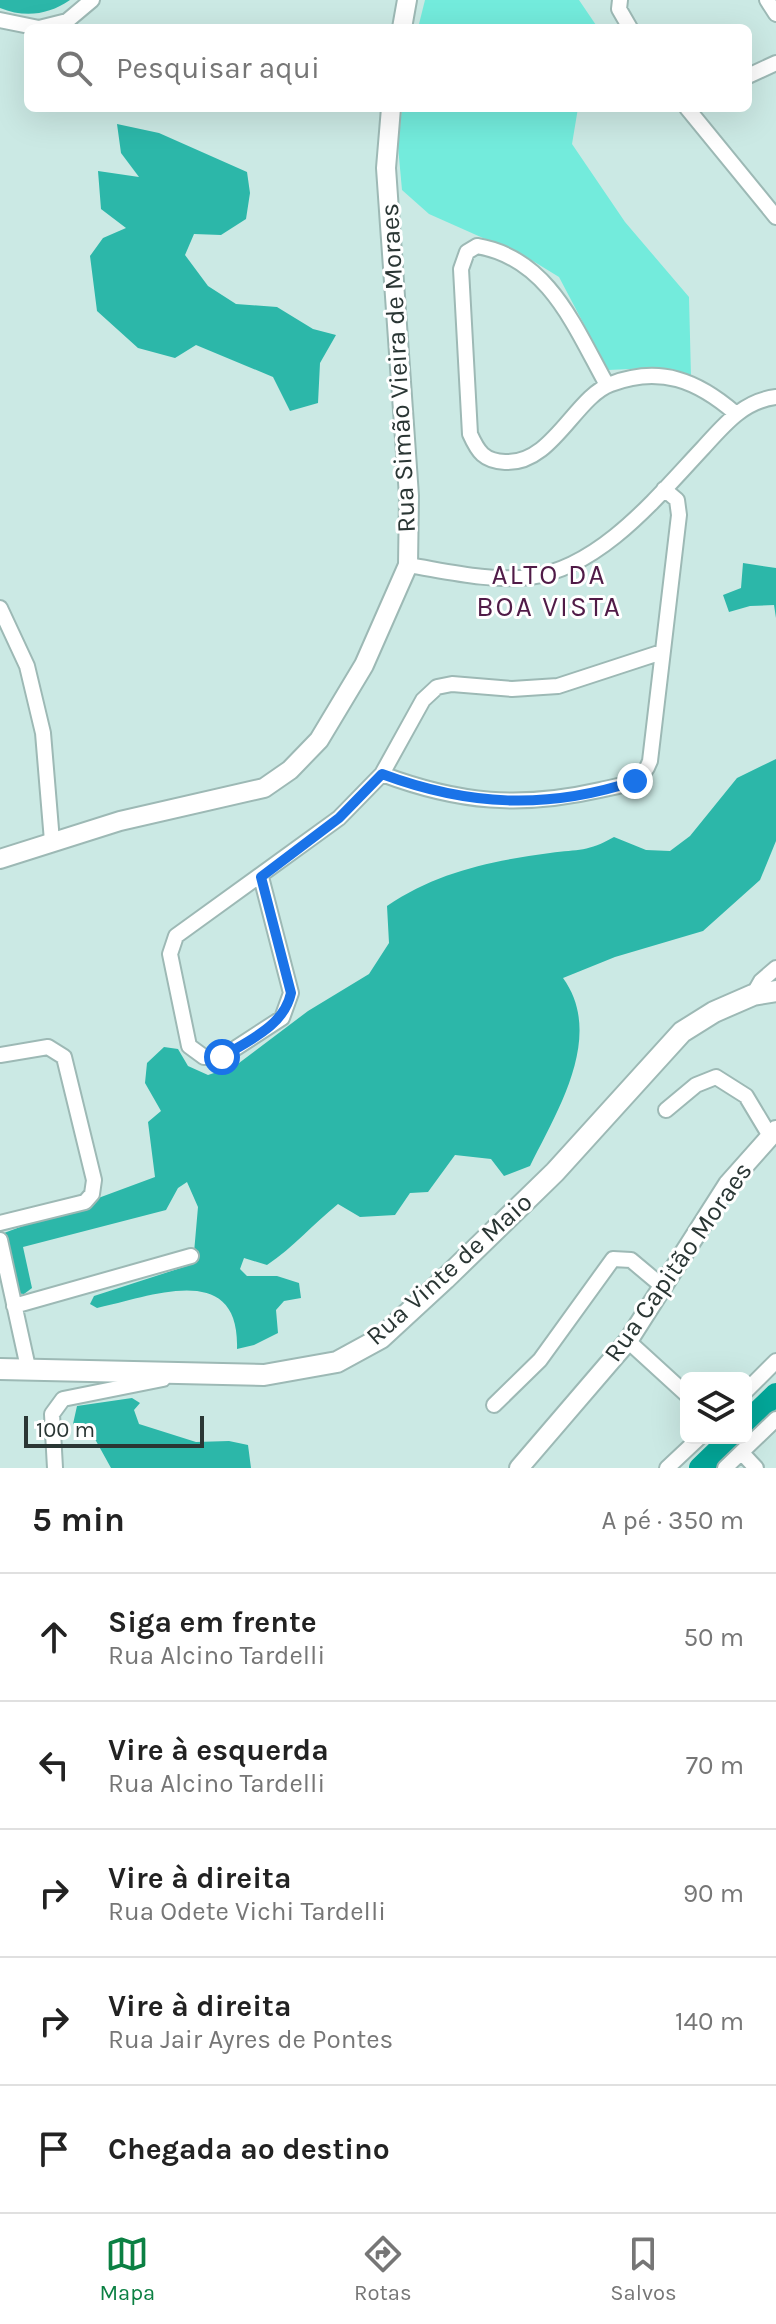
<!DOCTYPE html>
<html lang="pt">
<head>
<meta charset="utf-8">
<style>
	body { margin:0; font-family:Karla,sans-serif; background:#f6f6f6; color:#222 }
	.controls { position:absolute; right:24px; bottom:24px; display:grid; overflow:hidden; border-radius:12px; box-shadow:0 8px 32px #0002 }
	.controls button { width:72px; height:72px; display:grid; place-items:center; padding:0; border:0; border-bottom:2px solid #e0e0e0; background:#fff; color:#222; font:40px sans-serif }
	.scale { position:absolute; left:24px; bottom:20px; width:180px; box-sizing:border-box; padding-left:8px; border:4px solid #2a3634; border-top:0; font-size:22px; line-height:28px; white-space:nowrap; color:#2a3634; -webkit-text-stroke:6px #fff; paint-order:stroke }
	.stop { position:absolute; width:24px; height:24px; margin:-18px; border:6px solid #1a73e8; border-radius:50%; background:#fff }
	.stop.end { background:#1a73e8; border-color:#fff; box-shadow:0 2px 8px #0008 }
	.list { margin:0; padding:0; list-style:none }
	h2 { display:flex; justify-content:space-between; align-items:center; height:104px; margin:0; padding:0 32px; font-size:34px }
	h2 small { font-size:26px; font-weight:400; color:#767676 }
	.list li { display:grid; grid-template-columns:52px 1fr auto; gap:24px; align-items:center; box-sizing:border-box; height:128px; padding:0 32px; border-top:2px solid #e0e0e0 }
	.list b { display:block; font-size:30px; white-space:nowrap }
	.list p { margin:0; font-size:26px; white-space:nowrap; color:#767676 }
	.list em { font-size:26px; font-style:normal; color:#767676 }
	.icon { flex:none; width:44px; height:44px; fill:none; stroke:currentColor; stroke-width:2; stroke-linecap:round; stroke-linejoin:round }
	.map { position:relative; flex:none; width:776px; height:1468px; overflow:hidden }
	.search { position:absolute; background:#fff; box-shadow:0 8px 32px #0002; left:24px; right:24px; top:24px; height:88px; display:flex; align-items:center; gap:20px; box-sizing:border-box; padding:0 28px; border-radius:12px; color:#767676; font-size:30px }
	.sheet { height:744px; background:#fff }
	nav { display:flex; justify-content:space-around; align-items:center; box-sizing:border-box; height:112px; border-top:2px solid #e0e0e0; background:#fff; font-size:22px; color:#767676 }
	nav a { display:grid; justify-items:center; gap:4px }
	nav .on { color:#0b8043 }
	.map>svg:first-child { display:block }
	.green { fill:#73ebdc }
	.forest { fill:#2cb7a9 }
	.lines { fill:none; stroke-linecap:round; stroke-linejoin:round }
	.river { stroke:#03a799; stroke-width:22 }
	.minor-casing { stroke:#9db9b5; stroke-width:18 }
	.tertiary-casing { stroke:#9db9b5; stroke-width:22 }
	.secondary-casing { stroke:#9db9b5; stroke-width:24 }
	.minor { stroke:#fff; stroke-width:14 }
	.tertiary { stroke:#fff; stroke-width:18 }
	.secondary { stroke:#fff; stroke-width:20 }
	.route { stroke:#1a73e8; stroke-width:10 }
	.labels { text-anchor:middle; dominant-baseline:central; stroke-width:6; stroke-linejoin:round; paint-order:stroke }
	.street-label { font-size:26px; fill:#2a3634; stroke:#fff }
	.neighbourhood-label { font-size:28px; letter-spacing:2px; fill:#501b47; stroke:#fff }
</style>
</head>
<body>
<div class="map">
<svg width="776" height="1468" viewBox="0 0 776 1468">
	<rect width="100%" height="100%" fill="#cbe9e4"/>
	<!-- green -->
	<path class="green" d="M425,0h154l19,28h-180z
		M402,108h176l-6,36 53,78 64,75 2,80 -39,-9 -44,2 -49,-93 -31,-19 -99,-44 -27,-24 -4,-44z"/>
	<!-- forest -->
	<path class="forest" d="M0,0h70c-22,15 -45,18 -70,8z
		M117,124l42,9 88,39 3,21 -4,26 -25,16 -27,-1 -9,21 23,31 28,18 41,3 36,22 23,6 -16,28 -2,40 -28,8 -17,-34 -77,-32 -21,13 -37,-10 -41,-37 -7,-55 13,-18 23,-10 -25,-19 -3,-38 41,6 -18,-24z
		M743,563l33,5v50l-2,-13 -24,1 -21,6 -6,-17 18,-7z
		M776,759v82l-16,39 -57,51 -88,26 -52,21c42,58 -6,133 -33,188l-26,10 -13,-17 -36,-4 -27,37 -18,1 -15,22 -35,2 -22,-13c-25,20 -44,43 -71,61l-23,-7 -4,11 7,7h30l22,7 2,15 -17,3 -8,9 2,23 -24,12 -17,4c3,-90 -87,-52 -140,-41l-7,-4 4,-8 99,-32 5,-57 -11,-25 -9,6 -12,22 -143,37 9,41 -8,6 -9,-1 -11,-60 151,-56 -7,-55 13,-11 -16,-28 2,-20 17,-16 14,2 10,17 20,9 27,-9 73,-55 61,-37 20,-31 -2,-37c50,-34 104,-45 163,-53 29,-4 38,-1 64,-16l32,13 24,1 20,-15 47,-58z
		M132,1398l8,5 -6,7 5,14 57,18 33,-1 19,4 3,23h-140l-21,-38 -17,-6 4,-18z"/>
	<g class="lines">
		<!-- river -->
		<path class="river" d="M746,1423l30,-29
			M700,1468l31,-30"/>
		<defs>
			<path id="minor" d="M620,0l-1,9 11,19
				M767,0l9,14
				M0,20l39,8
				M39,28l28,-7 25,-21
				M748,76l28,-13
				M687,108l89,109
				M607,385c-32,-57 -58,-127 -130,-139l-10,6 -6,17 9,165c8,18 14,27 35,28 47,3 70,-65 106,-78 49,-19 87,-3 124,29
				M408,565c38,6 83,17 122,12 70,-9 127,-80 173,-129 21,-23 40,-47 73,-51
				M0,608l27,58 16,67 9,108
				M382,774c77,29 139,34 218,16 22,-5 42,-6 50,-29l29,-246 -2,-15 -13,-11
				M261,877l30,116 -9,25 -60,39h-18l-15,-11 -19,-92 6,-18 163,-118 43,-44 41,-74 14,-13 15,-3 60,5 46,-3 104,-34
				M753,995l8,-14 15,-13
				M0,1055l48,-8 16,10 30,123 -2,14 -7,8 -85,21
				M666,1110l30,-25 20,-8 30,19 24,40
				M0,1240l29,132
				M14,1306l177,-50
				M628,1341l58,53
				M746,1391l30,-30
				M494,1405l46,-45 73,-101 18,1 31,26
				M742,1453l14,15
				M55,1468l-3,-54 11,-15 100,-20
				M667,1468l32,-30
				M725,1468l51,-49"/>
			<path id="tertiary" d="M402,28l5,-28
				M0,859l120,-38 144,-33 26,-18 29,-30 45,-75 44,-100 1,-69 -23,-328 5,-60
				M519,1468l109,-127 100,-157 48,-54"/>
			<path id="secondary" d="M0,1369l264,6 73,-13 44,-24 64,-59 110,-107 127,-140 32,-20 39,-17 23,-4"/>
		</defs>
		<!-- minor casing -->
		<use href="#minor" class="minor-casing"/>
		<!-- tertiary casing -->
		<use href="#tertiary" class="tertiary-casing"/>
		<!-- secondary casing -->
		<use href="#secondary" class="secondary-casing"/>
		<!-- minor -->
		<use href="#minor" class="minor"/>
		<!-- tertiary -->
		<use href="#tertiary" class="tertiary"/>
		<!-- secondary -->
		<use href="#secondary" class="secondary"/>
	</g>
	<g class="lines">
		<!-- route -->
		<path class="route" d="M222,1057c27,-17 62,-31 69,-64l-30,-116 78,-59 43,-44c86,32 165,36 253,7"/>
	</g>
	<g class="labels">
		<!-- street labels -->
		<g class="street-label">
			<text transform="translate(398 368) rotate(-93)">Rua Simão Vieira de Moraes</text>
			<text transform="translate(678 1262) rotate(-55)">Rua Capitão Moraes</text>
			<text transform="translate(449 1269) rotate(-42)">Rua Vinte de Maio</text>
		</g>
		<!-- neighbourhood labels -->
		<g class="neighbourhood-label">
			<text x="549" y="574">ALTO DA<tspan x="549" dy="32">BOA VISTA</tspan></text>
		</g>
	</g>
</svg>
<div class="controls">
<button><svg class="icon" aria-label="layers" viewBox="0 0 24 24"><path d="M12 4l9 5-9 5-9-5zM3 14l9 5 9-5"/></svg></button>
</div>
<div class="scale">100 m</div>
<div class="stop" style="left:222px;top:1057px"></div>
<div class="stop end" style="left:635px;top:781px"></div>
<div class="search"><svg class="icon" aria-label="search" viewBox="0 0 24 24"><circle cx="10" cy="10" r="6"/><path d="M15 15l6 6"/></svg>Pesquisar aqui</div>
</div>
<section class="sheet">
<h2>5 min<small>A pé · 350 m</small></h2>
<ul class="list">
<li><svg class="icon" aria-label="ahead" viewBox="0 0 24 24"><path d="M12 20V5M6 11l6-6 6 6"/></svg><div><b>Siga em frente</b><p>Rua Alcino Tardelli</p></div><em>50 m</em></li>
<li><svg class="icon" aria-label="left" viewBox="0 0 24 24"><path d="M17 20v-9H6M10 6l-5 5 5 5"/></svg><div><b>Vire à esquerda</b><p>Rua Alcino Tardelli</p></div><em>70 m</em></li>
<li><svg class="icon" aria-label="right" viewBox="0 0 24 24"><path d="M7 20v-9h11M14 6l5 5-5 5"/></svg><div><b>Vire à direita</b><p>Rua Odete Vichi Tardelli</p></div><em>90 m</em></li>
<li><svg class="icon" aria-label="right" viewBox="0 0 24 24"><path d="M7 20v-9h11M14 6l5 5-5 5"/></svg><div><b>Vire à direita</b><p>Rua Jair Ayres de Pontes</p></div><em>140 m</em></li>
<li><svg class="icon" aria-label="arrive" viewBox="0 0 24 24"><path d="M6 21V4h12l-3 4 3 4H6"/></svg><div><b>Chegada ao destino</b></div></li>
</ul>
</section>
<nav>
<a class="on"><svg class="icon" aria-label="map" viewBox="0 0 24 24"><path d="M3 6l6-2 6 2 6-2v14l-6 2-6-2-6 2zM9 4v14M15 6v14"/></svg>Mapa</a>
<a><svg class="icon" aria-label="directions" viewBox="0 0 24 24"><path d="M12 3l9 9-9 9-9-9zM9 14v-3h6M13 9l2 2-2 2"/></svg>Rotas</a>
<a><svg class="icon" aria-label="saved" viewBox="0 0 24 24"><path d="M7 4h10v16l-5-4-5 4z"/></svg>Salvos</a>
</nav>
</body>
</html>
